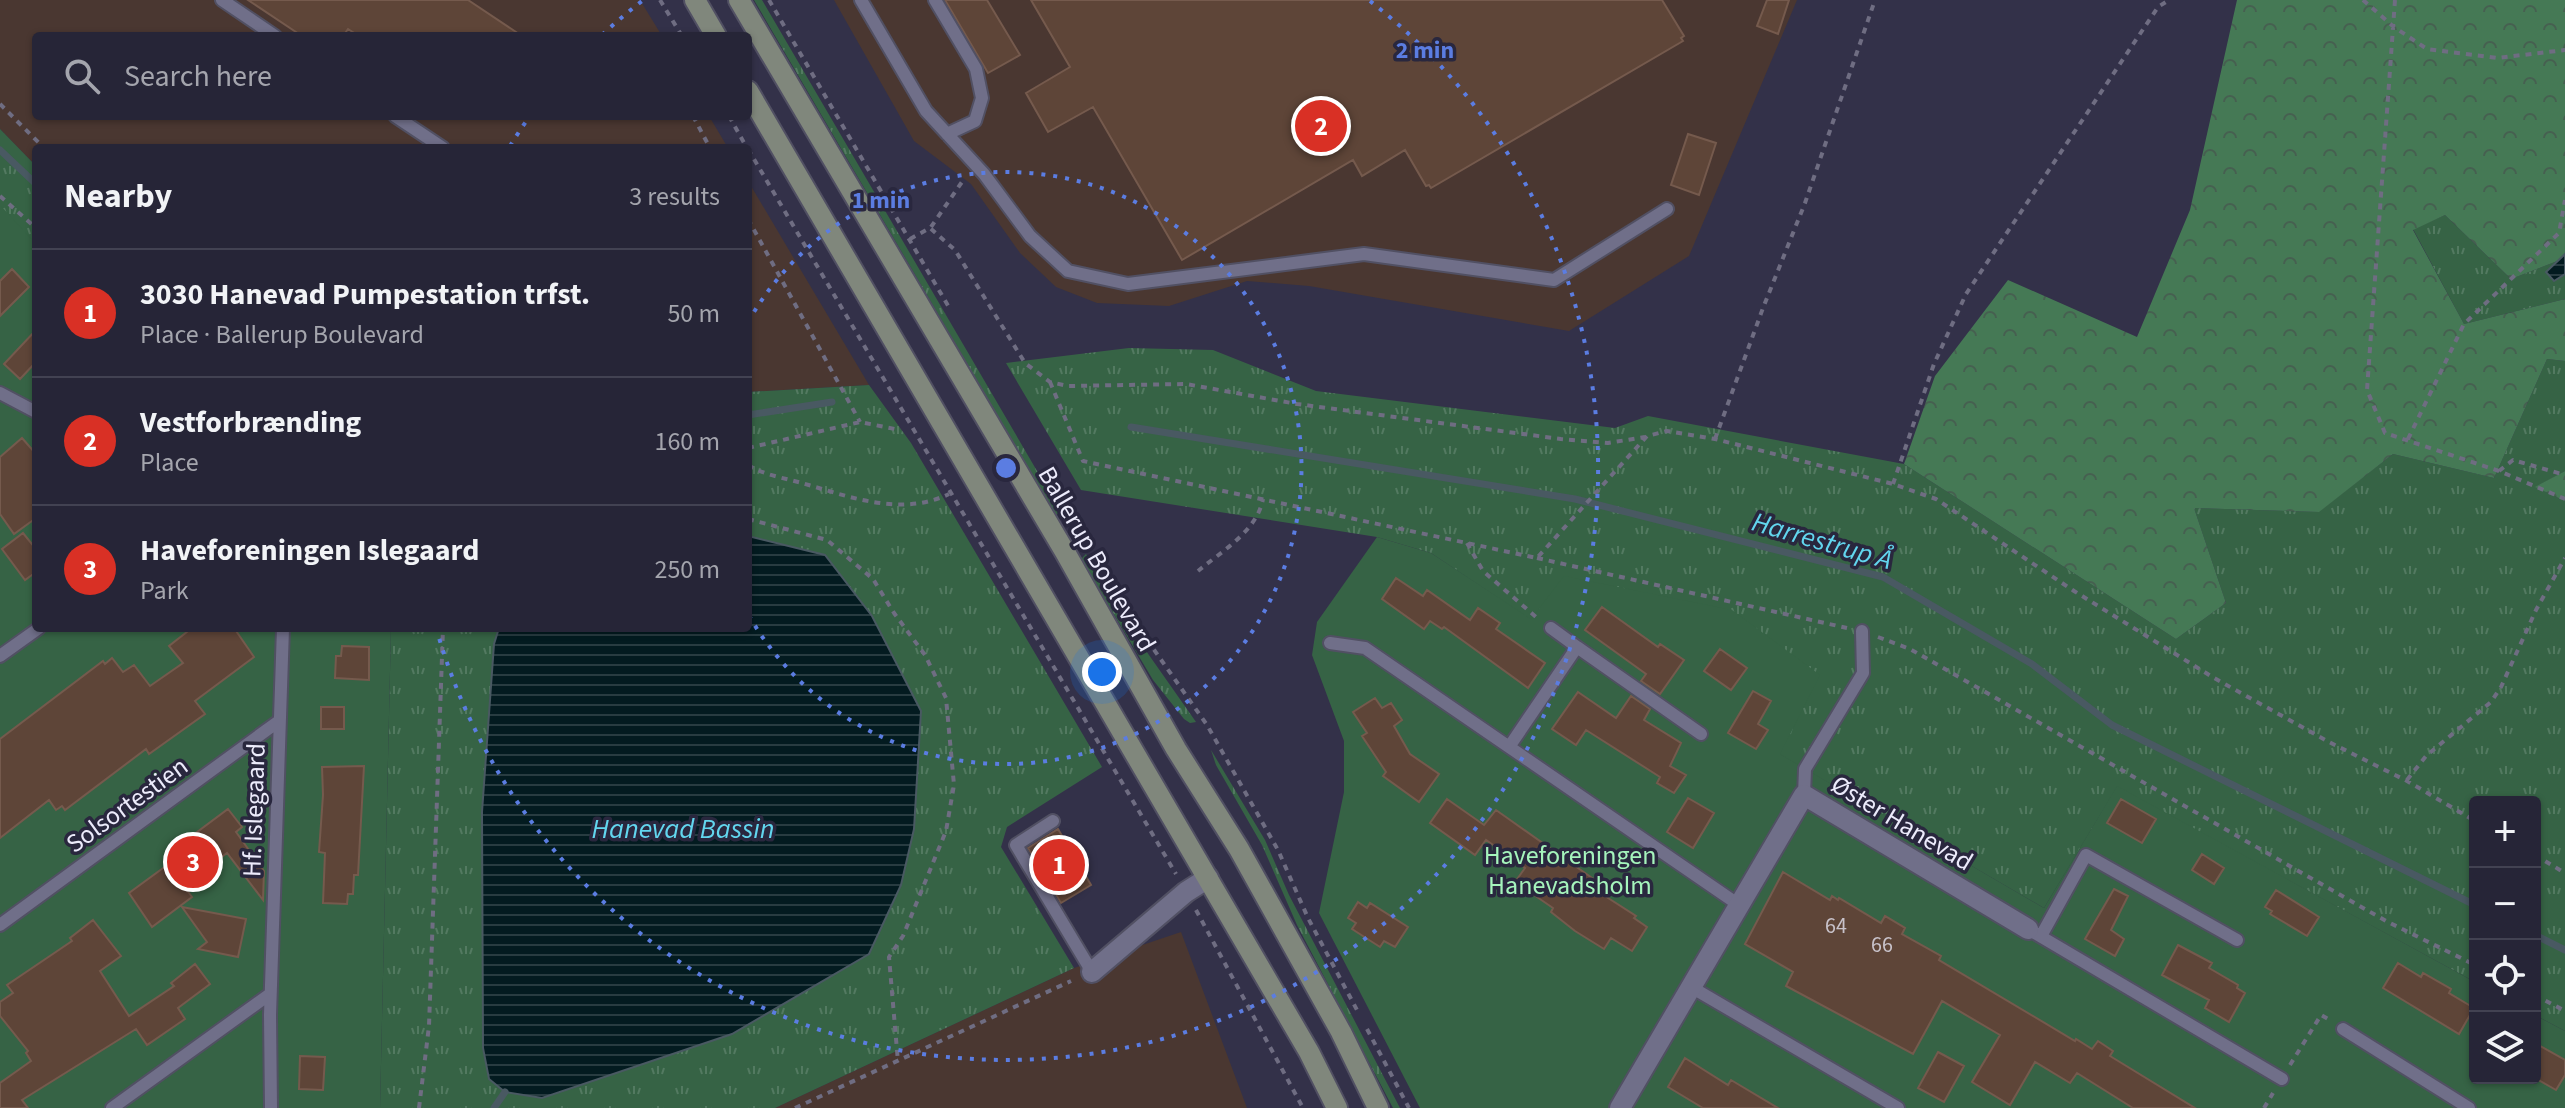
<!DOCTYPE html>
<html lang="en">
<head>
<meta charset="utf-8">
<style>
	body { margin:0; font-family:"Source Sans 3",sans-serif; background:#2e2d3f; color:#f1f3f6 }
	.controls { position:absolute; right:24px; bottom:24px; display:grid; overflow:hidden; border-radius:8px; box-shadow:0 2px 6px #0004 }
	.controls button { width:72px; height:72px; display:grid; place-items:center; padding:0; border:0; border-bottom:2px solid #424252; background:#262537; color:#f1f3f6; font:40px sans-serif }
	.you { position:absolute; left:1102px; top:672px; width:28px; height:28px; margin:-20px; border:6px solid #fff; border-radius:50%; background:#1a73e8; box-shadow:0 0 0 12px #1a73e833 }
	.badge { display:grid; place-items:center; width:52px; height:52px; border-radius:50%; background:#d93025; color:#fff; font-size:26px; font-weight:700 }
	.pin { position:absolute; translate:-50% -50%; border:4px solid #fff; box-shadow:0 2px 8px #0006 }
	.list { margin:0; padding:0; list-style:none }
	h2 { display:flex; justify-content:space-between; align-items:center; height:104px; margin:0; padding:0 32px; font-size:34px }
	h2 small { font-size:26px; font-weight:400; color:#a4a5ad }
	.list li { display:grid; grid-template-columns:52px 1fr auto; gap:24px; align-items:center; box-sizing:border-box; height:128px; padding:0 32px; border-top:2px solid #424252 }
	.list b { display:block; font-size:30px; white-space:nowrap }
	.list p { margin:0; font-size:26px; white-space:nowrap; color:#a4a5ad }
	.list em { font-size:26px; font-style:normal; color:#a4a5ad }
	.icon { flex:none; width:44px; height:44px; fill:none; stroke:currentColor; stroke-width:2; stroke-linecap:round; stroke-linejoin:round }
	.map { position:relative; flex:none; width:2565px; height:1108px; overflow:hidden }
	.search { position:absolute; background:#262537; box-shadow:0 2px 6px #0004; left:32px; top:32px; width:720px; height:88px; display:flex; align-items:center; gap:20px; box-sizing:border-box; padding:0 28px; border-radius:8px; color:#a4a5ad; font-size:30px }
	.panel { position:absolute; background:#262537; box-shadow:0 2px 6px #0004; left:32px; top:144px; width:720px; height:488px; border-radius:8px }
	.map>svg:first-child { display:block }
	.industrial { fill:#4a3731 }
	.grass { fill:url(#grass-tufts) }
	.forest { fill:url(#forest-crowns) }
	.garden { fill:#366345 }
	.water { fill:url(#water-rules); stroke:#495962; stroke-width:2 }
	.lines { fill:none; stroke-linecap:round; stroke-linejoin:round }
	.stream { stroke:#495962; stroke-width:7 }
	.building { fill:#5e4538; stroke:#755a4d; stroke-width:2 }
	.lane-casing { stroke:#515063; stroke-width:16 }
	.street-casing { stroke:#515063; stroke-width:24 }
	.secondary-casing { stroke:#515063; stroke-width:24 }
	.path { stroke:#6f6d82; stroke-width:4; stroke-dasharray:6 6; stroke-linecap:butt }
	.lane { stroke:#706f89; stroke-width:12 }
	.street { stroke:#706f89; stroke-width:20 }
	.secondary { stroke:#80877c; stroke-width:20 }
	.ring { fill:none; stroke:#5b7de2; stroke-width:4; stroke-dasharray:4 8 }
	.labels { text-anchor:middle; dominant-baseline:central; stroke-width:7; stroke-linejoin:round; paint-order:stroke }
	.number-label { font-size:22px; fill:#c8c2ca }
	.street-label { font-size:26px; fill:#ecebfb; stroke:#29273e }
	.park-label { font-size:26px; fill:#a5f4bc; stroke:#29273e }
	.water-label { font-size:28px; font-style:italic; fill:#62d6ee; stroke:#29273e }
	.centre { fill:#5b7de2; stroke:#29273e; stroke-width:4 }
	.ring-label { font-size:24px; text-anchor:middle; font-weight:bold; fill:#5b7de2; stroke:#29273e; stroke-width:7; stroke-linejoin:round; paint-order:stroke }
</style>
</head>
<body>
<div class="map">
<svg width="2565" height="1108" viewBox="0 0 2565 1108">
	<defs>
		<pattern id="grass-tufts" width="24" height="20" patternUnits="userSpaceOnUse" patternTransform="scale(2)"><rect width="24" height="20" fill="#366345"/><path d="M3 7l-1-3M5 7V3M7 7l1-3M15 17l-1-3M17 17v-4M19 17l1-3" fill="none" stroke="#537a61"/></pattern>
		<pattern id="forest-crowns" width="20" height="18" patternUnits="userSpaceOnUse" patternTransform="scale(2)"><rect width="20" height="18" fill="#457955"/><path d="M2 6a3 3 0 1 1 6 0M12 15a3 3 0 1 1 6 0" fill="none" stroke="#466050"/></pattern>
		<pattern id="water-rules" width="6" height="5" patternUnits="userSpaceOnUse" patternTransform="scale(2)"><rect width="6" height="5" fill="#031b20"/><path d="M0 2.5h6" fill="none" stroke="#283c41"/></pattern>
	</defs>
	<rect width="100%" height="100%" fill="#333149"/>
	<!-- industrial -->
	<path class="industrial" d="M0,0h640l22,36h-626v80h673l19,32h-692v18l-36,-37z
		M834,0h963l-108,256 -120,75 -260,-45 -62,-5 -78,25 -72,-3 -41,-16 -36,-34 -49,-69 -57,-43z
		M748,181l121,204 -121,7z
		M1181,932l66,176h-472l299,-140z"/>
	<!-- grass -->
	<path class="grass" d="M754,0h8l299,512 -5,3z
		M0,129l36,37v79l-36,-38z
		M2445,215l66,64 54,-21v41l-101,25 -51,-95z
		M1129,348l84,2 103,41 299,37 33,-12 256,48 272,175 50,-36 -32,-95 124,4 75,-58 101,24 53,-119 18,2v110l-29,16 29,14v530l-30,-16v-213h-60v180l-358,-195 -73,121 -265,-154 -248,-134 -100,-67 -54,-16 -296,-47 -75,-127z
		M869,385l42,58 191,324 -95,60 -6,20 73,121 -299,140h-395l11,-480h108l-5,16 48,454 190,-64 137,-80 -44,-399 -77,-19v-144z
		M1086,554l51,84 59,84 -6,1 -6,-4 -31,-39 -72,-121z
		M1211,750l54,90 24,55 111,213h-7l-96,-183 -35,-80 -46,-80z"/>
	<!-- forest -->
	<path class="forest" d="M2237,0h328v258l-54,21 -66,-64 -32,15 51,94 101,-25v62l-18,-2 -53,119 -101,-24 -74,58 -125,-4 32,95 -50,36 -272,-175 31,-88 73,-96 129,57 53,-127z
		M2565,471v30l-30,-14z"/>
	<!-- garden -->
	<path class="garden" d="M0,205l36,39v384h355l-11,480h-380z
		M1377,537l54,16 100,66 33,-43 168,34 88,65 -40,79 264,154 73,-122 358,196v96h60v-63l30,16v77h-1145l-101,-195 25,-121v-51l-32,-86 5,-33z"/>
	<!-- water -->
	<path class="water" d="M2565,254v20l-11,7 -8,-9z
		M748,536l77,19 47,61 49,95 -7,118 -13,56 -32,69 -137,80 -190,64 -37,-6 -16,-13 -6,-31 -1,-236 12,-168 5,-16h249z"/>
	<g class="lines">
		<!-- stream -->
		<path class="stream" d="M0,150l36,34
			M748,415l84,-13
			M1131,427l444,72 308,78 149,87 80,61 363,180
			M2535,935l30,15
			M494,1108l11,-16"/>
	</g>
	<!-- building -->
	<path class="building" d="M248,0h220l54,36h-163l-11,-7 -5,7h-41z
		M945,0h42l33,55 -32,18z
		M1031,0h631l22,36 -3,2 2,3 -252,147 -2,-3 -3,1 -21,-36 -43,26 -9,-16 -171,100 -89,-153 -45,25 -22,-39 44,-26z
		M1767,0h22l-11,34 -21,-8z
		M1688,134l28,9 -17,52 -28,-10z
		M12,269l17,18 -29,29v-35z
		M36,330v32l-16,17 -16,-15z
		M22,438l14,16v64l-22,16 -14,-20v-57z
		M23,533l13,16v23l-11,8 -23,-31z
		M1396,578l27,18 4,-6 43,30 8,-12 22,15 -4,6 49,34 -17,25 -84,-61 -2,2 -12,-8 -6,8 -42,-30z
		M1602,607l56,40 2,-3 24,16 -24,34 -19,-13 5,-7 -61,-44z
		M192,628h42l20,29 -59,44 10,13 -56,40 -3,-5 -81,61 -3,-4 -6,4 -7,-10 -49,38v-99l103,-78 2,3 7,-6 11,14 11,-7 16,21 33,-23 -14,-17z
		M342,646l27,1v33l-34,-2 1,-22h5z
		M1720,649l27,19 -16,22 -27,-19z
		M1753,691l18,10 -13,23 10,6 -12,19 -28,-16z
		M1578,692l38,26 15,-22 19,13 -6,11 37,23 -11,23 16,9 -12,18 -17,-10 3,-6 -74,-47 -10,15 -24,-16z
		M1375,698l7,10 9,-5 11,17 -8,6 16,28 29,20 -20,28 -36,-26 3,-4 -24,-36 5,-3 -14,-21z
		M321,707h23v22h-23z
		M364,766l-6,109h-4l-1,19h-5l-1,10 -24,-1 2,-50 -6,-1 4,-57 -1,-28z
		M1688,798l26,15 -21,35 -26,-16z
		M1447,799l37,26 12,-15 113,80 -4,6 31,20 -2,2 13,9 -15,24 -21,-13 -7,11 -29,-18 -24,-19 2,-4 -38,-26 10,-14 -39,-28 -11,15 -45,-32z
		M2121,799l35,20 -14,24 -35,-20z
		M228,809l14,18 -6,5 28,39 -1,29 -36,-47 -43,33 8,11 -40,30 -23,-34 45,-33 -5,-7z
		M1058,829l33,56 -30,18 -33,-55z
		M2202,854l22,14 -10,16 -22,-14z
		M1783,872l47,28 2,-4 6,4 1,-2 42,25 4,-7 20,12 -3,6 39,22 -2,4 136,81 1,-2 16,10 6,-8 15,10 -3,5 85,52h-62l-56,-35 -7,10 -35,-21 -25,43 -38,-23 28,-47 -58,-34 -29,53 -127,-68 7,-14 -48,-28z
		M2114,889l14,7 -17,34 13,9 -9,17 -30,-17z
		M2276,890l43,27 -12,19 -37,-22 2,-3 -7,-4z
		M1358,902l9,6 3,-5 38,24 -13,20 -11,-6 -4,6 -28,-18 4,-6 -8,-5z
		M182,907l64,12 -8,38 -40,-8 9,-7z
		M93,920l28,36 -21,15 29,45 45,-30 -3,-3 24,-19 15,20 -32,24 7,11 -38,26 -11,-16 -114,71 6,8h-28v-25l31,-22 -5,-8 2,-2 -28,-35v-14l13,-9 -6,-8 65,-44 -2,-3z
		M2178,945l34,18 -3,5 29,17 -1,3 8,5 -16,29 -24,-14 4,-8 -47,-25z
		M2398,963l23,14 2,-4 28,16 -2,4 25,15 -15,26 -76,-46z
		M2535,1043l30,17v15l-9,15 -21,-12z
		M1938,1052l26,14 -20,36 -26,-14z
		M300,1056l25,1 -2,33 -24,-1z
		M1685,1058l43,27 3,-5 47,28h-75l-35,-21z"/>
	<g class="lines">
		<defs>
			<path id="lane" d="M222,0l53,36
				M861,0l65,111 58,63 46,62 38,35 60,13 236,-30 190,26 113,-71
				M935,0l41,69 6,29 -7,23 -28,13
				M395,116l48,32
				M0,393l36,19
				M1551,628l26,19
				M1330,643l35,5 374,257
				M0,656l39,-28
				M1509,747l68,-100 124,87
				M1804,795l1,-26 58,-96 -1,-42
				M1053,821l-37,24 76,127
				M0,925l279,-204
				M2028,929l254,150
				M2041,936l45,-81 151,85
				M1691,987l207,121
				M2343,1029l126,79
				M112,1108l158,-114
				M271,1108l-1,-93 13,-387"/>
			<path id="street" d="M1092,972l94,-80 22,-14
				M1620,1108l184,-313 224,134"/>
			<path id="secondary" d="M695,0l21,36
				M739,0l326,552 111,197 63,100 102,183 37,76
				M748,91l561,961 28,56"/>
		</defs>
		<!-- lane casing -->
		<use href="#lane" class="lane-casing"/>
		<!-- street casing -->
		<use href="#street" class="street-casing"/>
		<!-- secondary casing -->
		<use href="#secondary" class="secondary-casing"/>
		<!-- path -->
		<path class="path" d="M660,0l22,36
			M769,0l181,309
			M2363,0l31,27 33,22 70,9 68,-8
			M2395,0l-28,390 18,43 114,38 66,28
			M0,104l44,44
			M693,116l17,32
			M729,116l18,32
			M748,149l428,725
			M0,196l36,32
			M748,219l112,203
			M931,227l33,-48
			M910,239l20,-11 25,22 70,113 25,19 18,4 118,-2 111,20 264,35 47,4 37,-6
			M1050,382l33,79 454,97 110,-122 20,-5 48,8 178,45 43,15 138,92 140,87 115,64 78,39 68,40
			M1715,439l48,-131 42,-105 70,-203
			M2408,439l56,-115 95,-91 6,-33
			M748,448l112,-26 40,8
			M748,465c16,10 36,13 54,18 48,14 99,34 147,11
			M2499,471l14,-11 52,15
			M1893,484l41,-120 32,-70 192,-287 11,-7
			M748,519l79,21 46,39 21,34 31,42 21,43 8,87 -8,46 -43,105 -14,21 9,105
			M1467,543l16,28 53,46
			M1097,558l41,69 69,98 71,125 30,68 49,92
			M1537,558l310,70
			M1198,571c24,-20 59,-40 65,-72
			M1878,637l32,12 476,272 89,44
			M2407,780l19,-24 65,-54 10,-15 35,-77 29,-52
			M2535,855l30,18
			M1196,910l107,198
			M2535,995l30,16
			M1367,1029l42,79
			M2290,1065l31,-50 7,4
			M419,1108l10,-82 14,-398
			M795,1108l276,-127
			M2264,1108l9,-15"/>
		<!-- lane -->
		<use href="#lane" class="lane"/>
		<!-- street -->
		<use href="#street" class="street"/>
		<!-- secondary -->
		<use href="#secondary" class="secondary"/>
	</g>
	<!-- distance rings -->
	<g class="ring">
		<path d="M748 322A296 296 0 1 1 748 614"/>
		<path d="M510 146A592 592 0 0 1 527 120M602 35A592 592 0 0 1 642 1M1370 1A592 592 0 1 1 437 631"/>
	</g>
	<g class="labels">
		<!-- number labels -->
		<g class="number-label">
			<text x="1836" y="926">64</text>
			<text x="1882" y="945">66</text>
		</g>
		<!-- street labels -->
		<g class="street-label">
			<text transform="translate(1097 559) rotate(60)">Ballerup Boulevard</text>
			<text transform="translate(127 805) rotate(-36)">Solsortestien</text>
			<text transform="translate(254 810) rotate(-88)">Hf. Islegaard</text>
			<text transform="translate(1902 823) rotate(31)">Øster Hanevad</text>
		</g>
		<!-- park labels -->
		<g class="park-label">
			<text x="1570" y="855">Haveforeningen<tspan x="1570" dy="30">Hanevadsholm</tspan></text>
		</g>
		<!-- water labels -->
		<g class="water-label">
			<text transform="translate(1822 541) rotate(16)">Harrestrup Å</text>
			<text x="683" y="829">Hanevad Bassin</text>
		</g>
	</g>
	<circle cx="1006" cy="468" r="12" class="centre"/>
	<g class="ring-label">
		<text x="1425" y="58">2 min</text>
		<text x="881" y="208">1 min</text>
	</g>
</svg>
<div class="controls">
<button>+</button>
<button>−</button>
<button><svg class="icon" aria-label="locate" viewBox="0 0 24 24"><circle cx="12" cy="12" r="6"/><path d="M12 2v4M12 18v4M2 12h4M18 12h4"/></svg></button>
<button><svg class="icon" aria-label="layers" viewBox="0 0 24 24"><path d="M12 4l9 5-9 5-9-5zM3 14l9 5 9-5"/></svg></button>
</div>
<div class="you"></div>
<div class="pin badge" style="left:1059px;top:865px">1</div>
<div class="pin badge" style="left:1321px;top:126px">2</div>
<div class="pin badge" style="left:193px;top:862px">3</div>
<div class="search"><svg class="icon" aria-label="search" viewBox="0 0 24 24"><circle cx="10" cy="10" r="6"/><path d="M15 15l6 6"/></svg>Search here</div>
<section class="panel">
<h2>Nearby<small>3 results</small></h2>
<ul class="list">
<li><span class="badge">1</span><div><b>3030 Hanevad Pumpestation trfst.</b><p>Place · Ballerup Boulevard</p></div><em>50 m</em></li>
<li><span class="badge">2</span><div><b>Vestforbrænding</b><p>Place</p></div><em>160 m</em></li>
<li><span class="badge">3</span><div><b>Haveforeningen Islegaard</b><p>Park</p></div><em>250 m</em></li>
</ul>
</section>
</div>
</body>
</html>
